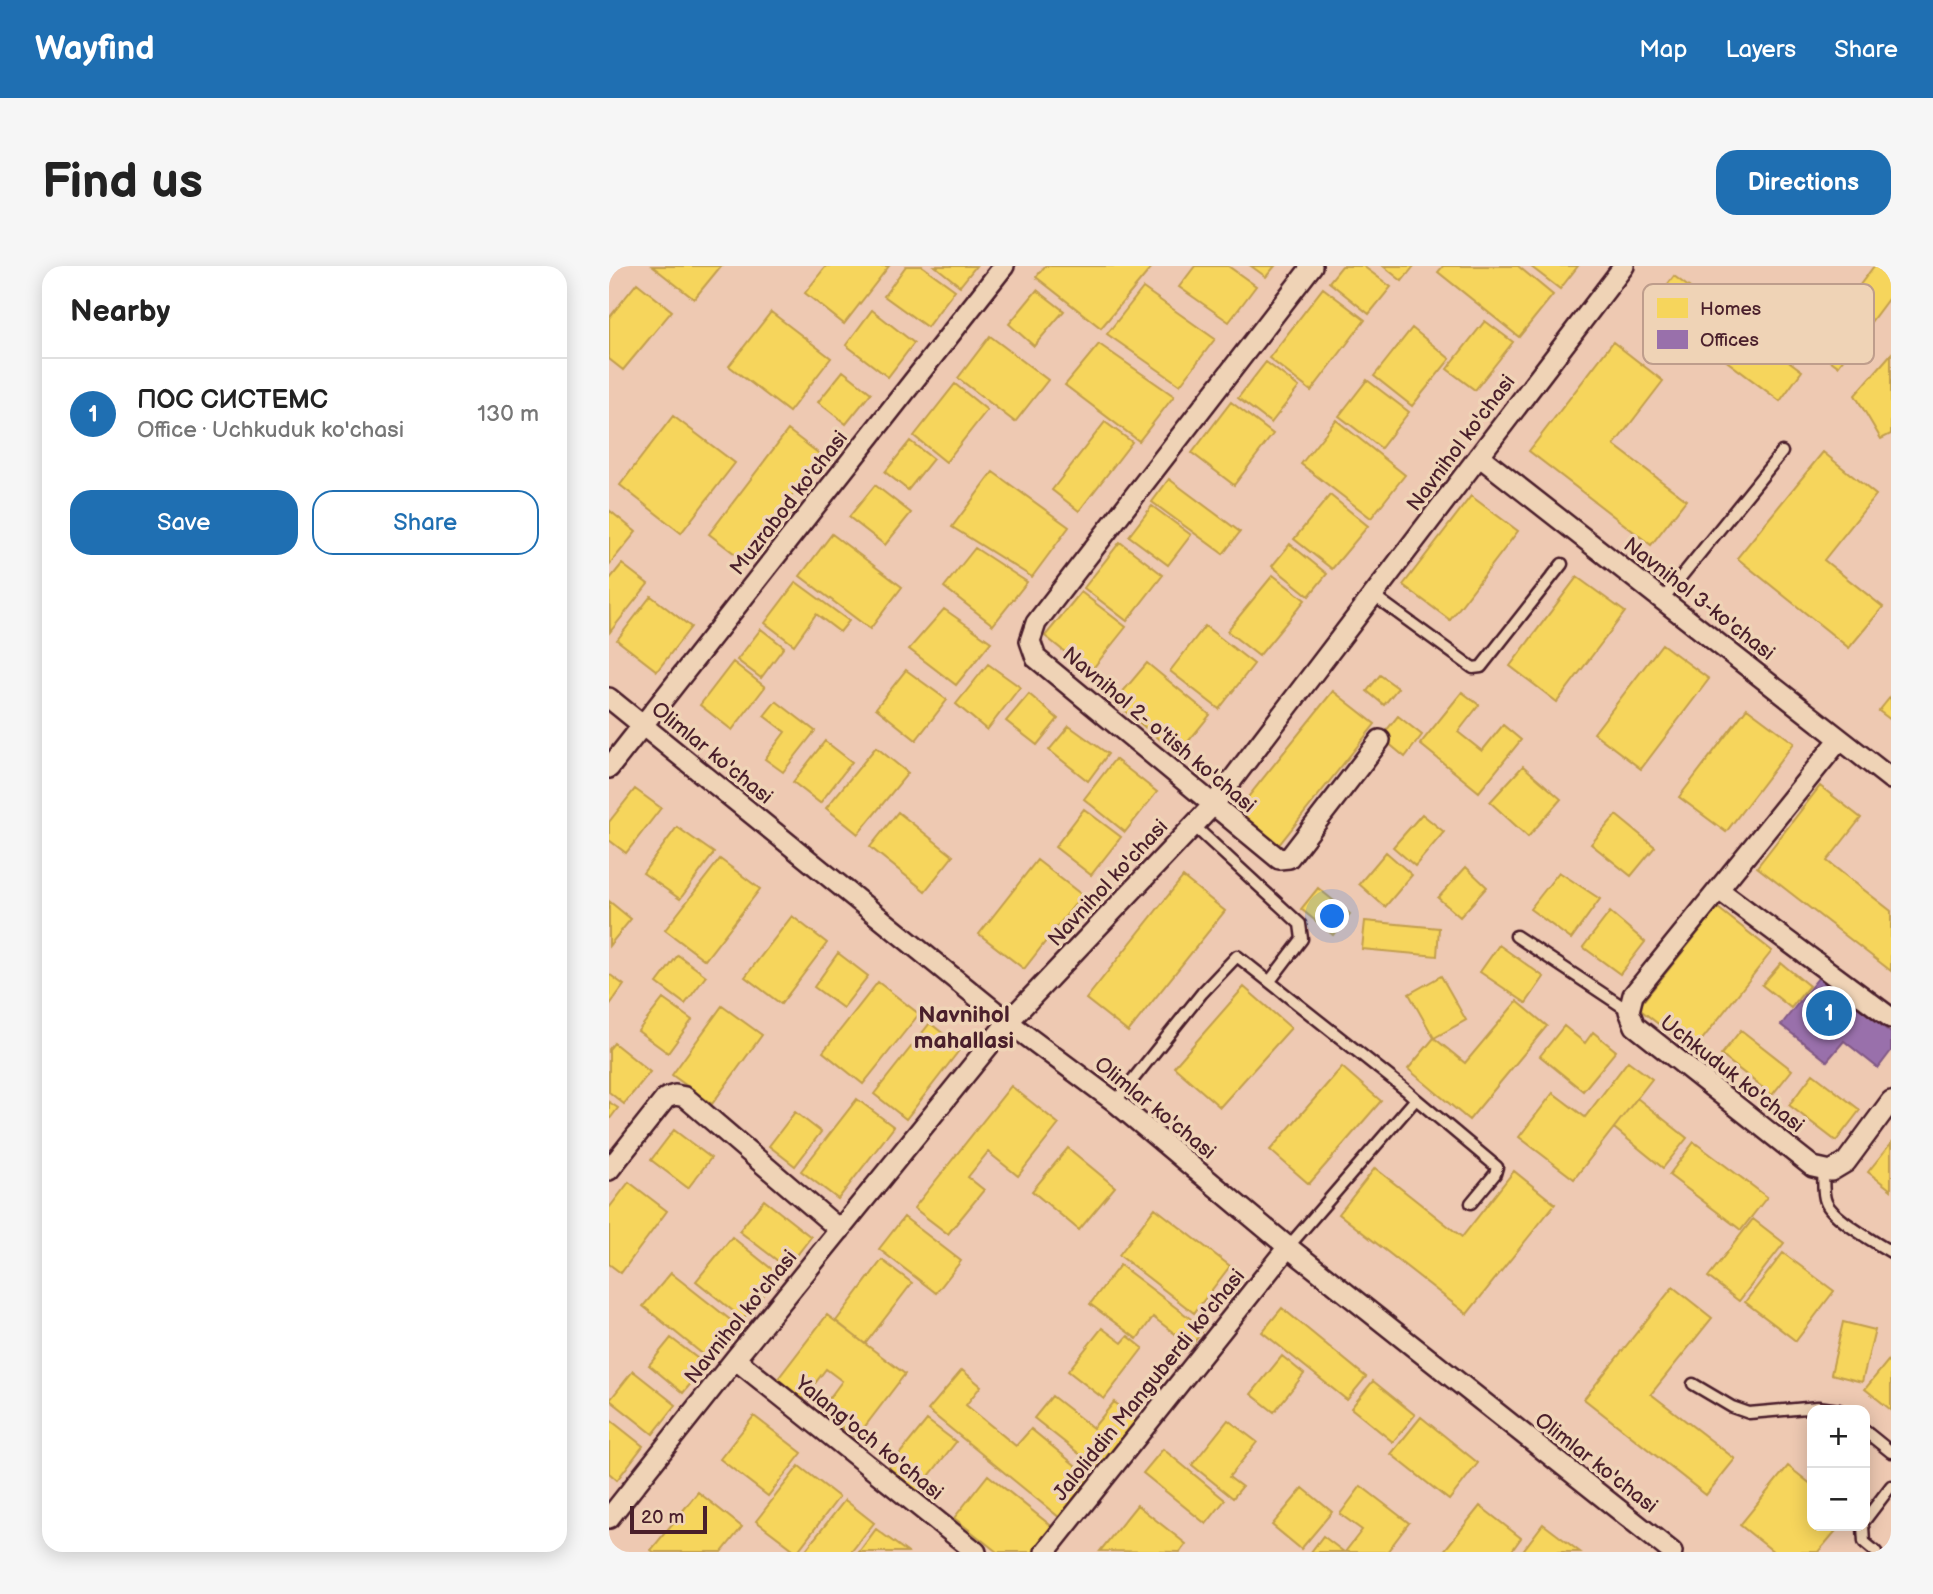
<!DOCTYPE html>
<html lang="en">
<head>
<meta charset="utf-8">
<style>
	body { margin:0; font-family:"Balsamiq Sans",sans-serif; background:#f6f6f6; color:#222 }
	.controls { position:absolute; right:21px; bottom:21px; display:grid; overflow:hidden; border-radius:14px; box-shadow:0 4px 18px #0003 }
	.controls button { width:63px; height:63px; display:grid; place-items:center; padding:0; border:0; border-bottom:2px solid #e0e0e0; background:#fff; color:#222; font:35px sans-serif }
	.scale { position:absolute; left:21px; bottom:18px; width:77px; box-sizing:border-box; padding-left:7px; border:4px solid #4a1f2b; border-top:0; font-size:19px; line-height:24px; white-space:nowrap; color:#4a1f2b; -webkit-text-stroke:5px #efd3b6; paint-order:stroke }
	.you { position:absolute; left:724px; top:651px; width:24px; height:24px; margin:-18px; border:5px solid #fff; border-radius:50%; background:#1a73e8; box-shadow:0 0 0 10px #1a73e833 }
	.badge { display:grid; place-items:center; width:46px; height:46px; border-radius:50%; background:#1f6fb2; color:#fff; font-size:23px; font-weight:700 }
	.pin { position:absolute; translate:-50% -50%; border:4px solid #fff; box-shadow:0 2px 7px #0006 }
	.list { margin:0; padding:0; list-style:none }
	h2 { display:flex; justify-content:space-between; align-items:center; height:91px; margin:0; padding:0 28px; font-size:30px }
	h2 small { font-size:23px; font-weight:400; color:#767676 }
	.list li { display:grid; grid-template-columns:46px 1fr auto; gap:21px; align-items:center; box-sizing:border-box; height:112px; padding:0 28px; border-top:2px solid #e0e0e0 }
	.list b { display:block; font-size:26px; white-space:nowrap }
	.list p { margin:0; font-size:23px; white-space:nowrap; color:#767676 }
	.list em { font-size:23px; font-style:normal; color:#767676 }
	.actions { display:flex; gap:14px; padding:21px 28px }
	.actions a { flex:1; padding:16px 0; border:2px solid #1f6fb2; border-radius:21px; text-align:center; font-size:24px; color:#1f6fb2 }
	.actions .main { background:#1f6fb2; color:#fff }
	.map { position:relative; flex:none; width:1282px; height:1286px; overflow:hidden; border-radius:21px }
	header { display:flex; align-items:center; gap:42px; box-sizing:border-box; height:98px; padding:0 35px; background:#1f6fb2; color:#fff }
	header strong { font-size:33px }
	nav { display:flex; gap:38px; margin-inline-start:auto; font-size:24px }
	.intro { display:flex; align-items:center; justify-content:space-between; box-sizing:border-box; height:168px; padding:0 42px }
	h1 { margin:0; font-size:49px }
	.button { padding:18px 32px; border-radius:21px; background:#1f6fb2; color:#fff; font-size:24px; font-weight:700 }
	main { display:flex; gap:42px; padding:0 42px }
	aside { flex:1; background:#fff; border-radius:21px; box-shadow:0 4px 18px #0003 }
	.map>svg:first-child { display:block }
	.homes { fill:#f6d55c; stroke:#c29e4d; stroke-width:2 }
	.offices { fill:#9970ab; stroke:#815885; stroke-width:2 }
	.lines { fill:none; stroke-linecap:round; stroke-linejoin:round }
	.service-casing { stroke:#4a1f2b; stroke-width:15 }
	.minor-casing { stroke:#4a1f2b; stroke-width:24 }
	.service { stroke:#efd3b6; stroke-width:10 }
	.minor { stroke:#efd3b6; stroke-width:19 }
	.labels { text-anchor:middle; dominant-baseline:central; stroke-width:7; stroke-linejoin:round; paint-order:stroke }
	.street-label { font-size:21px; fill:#4a1f2b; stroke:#efd3b6 }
	.neighbourhood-label { font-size:23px; font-weight:bold; fill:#4a1f2b; stroke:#efd3b6 }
	.key { fill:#efd3b6; stroke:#be9d8c; stroke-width:2 }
	.key-label { font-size:19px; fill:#4a1f2b }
</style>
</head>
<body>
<header>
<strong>Wayfind</strong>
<nav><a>Map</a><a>Layers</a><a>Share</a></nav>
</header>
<div class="intro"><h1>Find us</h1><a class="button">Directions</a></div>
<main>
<aside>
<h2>Nearby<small></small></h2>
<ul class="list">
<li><span class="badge">1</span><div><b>ПОС СИСТЕМС</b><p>Office · Uchkuduk ko'chasi</p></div><em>130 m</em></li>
</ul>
<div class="actions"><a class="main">Save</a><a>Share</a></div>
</aside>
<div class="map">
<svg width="1282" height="1286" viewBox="0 0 1282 1286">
	<rect width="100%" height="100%" fill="#eec9b2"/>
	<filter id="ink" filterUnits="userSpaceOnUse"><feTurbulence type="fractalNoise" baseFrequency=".0143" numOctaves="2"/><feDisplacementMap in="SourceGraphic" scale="14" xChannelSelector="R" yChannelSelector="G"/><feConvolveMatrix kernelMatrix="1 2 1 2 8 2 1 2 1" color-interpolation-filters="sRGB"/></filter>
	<g filter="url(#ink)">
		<!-- homes -->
		<path class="homes" d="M43,0h69l-27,33z
			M217,0h63l-45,58 -39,-31z
			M297,0h16l33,24 -28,37 -43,-31z
			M326,0h41l-16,20z
			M436,0h105l2,1 -51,61 -65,-51z
			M586,0h33l28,20 -27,36 -50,-35z
			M642,0h24l-9,11z
			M733,0h21l28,21 -22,27 -40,-32z
			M774,0h31l-12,15z
			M834,0h75l35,29 -34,42 -81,-65z
			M921,0h48l-18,23z
			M1265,0h17v29l-53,71 -25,-18z
			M1065,10l128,95 -22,30 -128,-96z
			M28,17l35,28 -49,59 -14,-11v-41z
			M534,22l72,51 -35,46 -73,-51z
			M714,22l42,32 -54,71 -42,-33z
			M428,24l27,21 -30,35 -25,-22z
			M263,44l42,33 -26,34 -42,-32z
			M162,46l60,46 -42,54 -60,-46z
			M876,55l28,21 -38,48 -28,-21z
			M803,62l38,31 -38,47 -38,-30z
			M381,70l58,44 -33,42 -57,-44z
			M1004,76l50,39 -49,64 72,55 -35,45 -122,-94z
			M490,78l75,52 -35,45 -74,-56z
			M1282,88v80l-10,5 -26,-44z
			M657,96l33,25 -28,36 -33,-25z
			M234,105l28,22 -25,31 -28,-22z
			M758,114l42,32 -28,36 -42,-32z
			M346,118l32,26 -41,52 -32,-26z
			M622,136l42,32 -39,51 -42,-32z
			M64,150l62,47 -54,70 -61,-48z
			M727,154l69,55 -34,43 -70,-54z
			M496,156l27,20 -53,69 -27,-21z
			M179,164l34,26 -79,104 -34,-26z
			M301,175l23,18 -25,31 -23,-18z
			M1214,186l53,43 -52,65 59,47 -34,41 -112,-90z
			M384,206l76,55 -37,50 -80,-50z
			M560,213l71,53 -17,22 -71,-52z
			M266,219l36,28 -26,32 -36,-28z
			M721,229l38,31 -36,43 -38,-30z
			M862,230l47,35 -68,89 -47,-35z
			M543,240l39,29 -23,30 -39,-29z
			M0,244l27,22 -27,33z
			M223,268l70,53 -32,42 -70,-53z
			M511,276l43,33 -36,46 -43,-33z
			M681,278l37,30 -18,22 -37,-30z
			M366,282l52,34 -34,43 -49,-38z
			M13,298l26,20 -38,48 -1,-52z
			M664,309l32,25 -46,56 -32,-25z
			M968,311l48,35 -68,90 -47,-36z
			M187,316l53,39 -9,11 -24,-18 -22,31 -29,-22z
			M472,326l45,35 -36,45 -45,-36z
			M42,330l40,31 -34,44 -40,-31z
			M335,343l47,33 -35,43 -47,-36z
			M596,360l49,38 -35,45 -49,-38z
			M152,363l23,18 -23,31 -24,-18z
			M1053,378l47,35 -68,90 -47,-36z
			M124,396l32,25 -33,43 -32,-25z
			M538,397l63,52 -32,39 -64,-52z
			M379,398l32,23 -33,43 -31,-26z
			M297,404l41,30 -31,40 -40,-32z
			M771,409l18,13 -14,17 -17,-14z
			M724,425l42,33 -97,122 -42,-34z
			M853,426l17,13 -21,27 24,19 21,-26 18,15 -42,52 -59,-48z
			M420,428l29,25 -21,26 -31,-24z
			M1282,430v24l-12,-9z
			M167,435l39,30 -32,41 -18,-13 20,-27 -21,-16z
			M1138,442l47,35 -68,89 -47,-35z
			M789,450l24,19 -17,22 -24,-20z
			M460,460l39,28 -20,27 -39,-31z
			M216,475l27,21 -32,41 -27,-21z
			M267,481l32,26 -50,61 -32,-26z
			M506,493l42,33 -32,40 -41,-33z
			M914,500l38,33 -33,38 -38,-35z
			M1211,520l41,32 -34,43 64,50v60l-134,-104z
			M26,523l26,19 -35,45 -17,-13v-18z
			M475,543l37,28 -30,38 -36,-28z
			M289,546l55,44 -28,35 -55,-44z
			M813,548l22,18 -29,34 -22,-19z
			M1007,549l39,32 -24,29 -40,-32z
			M68,561l37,26 -34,46 -37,-26z
			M777,586l26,23 -27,32 -26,-23z
			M111,593l40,30 -55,71 -40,-30z
			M428,594l45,35 -58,74 -45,-35z
			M857,601l21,20 -27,30 -22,-19z
			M950,606l41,27 -29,40 -41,-30z
			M574,611l42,34 -97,121 -42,-33z
			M709,622l32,26 -17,21 -32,-26z
			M0,635l22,18 -22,27z
			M1109,642l54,43 -79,100 -55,-43z
			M1001,646l35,30 -25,32 -37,-27z
			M183,650l35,27 -46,61 -36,-27z
			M756,655l74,7 -2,28 -75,-7z
			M890,679l45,32 -18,26 -46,-31z
			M229,687l30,23 -25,32 -29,-21z
			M69,689l28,21 -21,28 -28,-21z
			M1172,697l28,23 -18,22 -29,-23z
			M0,708l15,11 -15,21z
			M832,710l25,44 -32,18 -25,-44z
			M269,716l41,32 -56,70 -40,-32z
			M635,721l47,41 -71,79 -46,-40z
			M54,733l29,21 -24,33 -30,-22z
			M908,735l30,25 -78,94 -61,-51 26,-31 31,25z
			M113,740l40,29 -50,69 -40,-29z
			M321,757l31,25 -55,71 -32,-25z
			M955,760l21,17 8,-11 23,19 -33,40 -43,-35z
			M1132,764l51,40 -20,25 -51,-40z
			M5,777l36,29 -26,32 -15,-12v-43z
			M1019,795l24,18 -78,100 -55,-42 34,-44 32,24z
			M733,801l39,34 -72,83 -39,-34z
			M1204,808l47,36 -24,31 -47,-36z
			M402,820l48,38 -41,52 -30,-24 -20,25 16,13 -36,44 -34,-26z
			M1028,832l50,40 -24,30 -49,-40z
			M248,833l37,28 -56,72 -37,-28z
			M0,836l9,6 -9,12z
			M186,846l26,20 -26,34 -26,-20z
			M65,864l37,28 -23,30 -37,-28z
			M1085,876l73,55 -26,33 -72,-55z
			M1282,877v47l-23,-18z
			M459,882l47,39 -36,43 -47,-39z
			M766,902l87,69 52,-66 41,33 -88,110 -128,-100z
			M20,916l38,29 -46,62 -12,-9v-56z
			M155,934l47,37 -24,31 -48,-37z
			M546,942l75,58 -36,47 -75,-58z
			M295,951l57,44 -25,32 -57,-44z
			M1144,953l31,24 -45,58 -31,-24z
			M123,971l47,38 -36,44 -47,-38z
			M1174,987l51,38 -38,50 -51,-39z
			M273,994l30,23 -47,61 -29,-23z
			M511,999l84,64 -13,17 -38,-29 -16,22 -47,-35z
			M62,1007l67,53 -28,34 -67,-54z
			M1064,1021l39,31 -61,76 84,65 -29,36 -122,-96z
			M673,1042l84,69 -19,23 -85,-68z
			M218,1049l78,59 -49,64 -36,-27 22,-30 -16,-12 -23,30 -26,-19z
			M1234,1056l32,8 -13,52 -31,-8z
			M493,1062l20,15 6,-7 15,12 -39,51 -36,-28z
			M62,1072l35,27 -23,28 -34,-28z
			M673,1090l22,18 -30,38 -23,-18z
			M1282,1091v53l-26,-21z
			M353,1104l19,16 -15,19 50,41 15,-17 61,50 -32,39 -132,-108z
			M24,1105l43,34 -23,29 -43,-34z
			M764,1115l42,34 -22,27 -42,-34z
			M443,1130l41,32 21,-26 26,20 -39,49 -67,-53z
			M145,1150l48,37 -34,43 -48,-37z
			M812,1151l57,46 -29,37 -58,-46z
			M0,1153l34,27 -26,34 -8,-7z
			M318,1154l29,22 -39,49 -29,-23z
			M619,1154l29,22 -28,35 13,10 -9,11 -41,-33z
			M554,1183l62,51 -19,24 -63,-51z
			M190,1200l40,31 -42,55 -41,-31z
			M1179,1200l24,19v41h28l-22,26h-44l-34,-27z
			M379,1209l67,54 -18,23h-40l-43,-34z
			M752,1220l48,37 -22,29h-42l17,-22 -22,-16z
			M694,1222l29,24 -31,37 -29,-24z
			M89,1226l44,35 -20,25h-68l-3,-2z
			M236,1234l29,23 -23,29h-47z
			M528,1239l49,39 -6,8 -80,-1z
			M871,1240l41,32 -10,14h-68z
			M934,1258l37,28h-58z
			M267,1263l31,23h-48z
			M714,1270l21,16h-33z"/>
		<!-- offices -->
		<path class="offices" d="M1210,711l72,56v18l-13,17 -34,-27 -17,20 -46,-36z"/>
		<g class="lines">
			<defs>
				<path id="service" d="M764,329l100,73 8,-1 81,-103
					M1054,333l119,-147
					M584,559l107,99 2,15 -32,42
					M907,670l113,75
					M807,833l81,68 -2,7 -24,29
					M506,836l87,-109 35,-37 169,134 10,9 -128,148
					M1214,903c1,10 -1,24 3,33 6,16 50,41 65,50
					M1084,1118l39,23 17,6 69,-6 21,3
					M1256,1165l26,21
					M1256,1254l26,-34
					M1254,1260l1,16 12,10"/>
				<path id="minor" d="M703,0l-276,357 -6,18 6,17 243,201 10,-1 91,-118
					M870,190l412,323
					M0,432l399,324 107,80 173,145 384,305
					M1231,473l-207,256 -4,16 6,15 178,141 18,4 15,-9 45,-61
					M0,502l395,-502
					M1110,624l172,128
					M0,904l57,-72 9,-3 10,2 155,133
					M126,1093l241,193
					M0,1252l126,-159 273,-337 205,-217 411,-539
					M436,1286l243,-305"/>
			</defs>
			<!-- service casing -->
			<use href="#service" class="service-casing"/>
			<!-- minor casing -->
			<use href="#minor" class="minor-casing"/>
			<!-- service -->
			<use href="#service" class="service"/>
			<!-- minor -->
			<use href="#minor" class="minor"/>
		</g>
	</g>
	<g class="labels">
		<!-- street labels -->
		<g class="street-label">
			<text transform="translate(852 177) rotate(-53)">Navnihol ko'chasi</text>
			<text transform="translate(180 237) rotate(-52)">Muzrabod ko'chasi</text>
			<text transform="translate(1090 333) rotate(38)">Navnihol 3-ko'chasi</text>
			<text transform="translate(550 464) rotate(40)">Navnihol 2- o'tish ko'chasi</text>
			<text transform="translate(103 487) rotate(39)">Olimlar ko'chasi</text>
			<text transform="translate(499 617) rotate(-47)">Navnihol ko'chasi</text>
			<text transform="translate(1123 808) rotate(38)">Uchkuduk ko'chasi</text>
			<text transform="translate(546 842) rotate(39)">Olimlar ko'chasi</text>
			<text transform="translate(132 1051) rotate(-51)">Navnihol ko'chasi</text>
			<text transform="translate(540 1119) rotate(-51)">Jaloliddin Manguberdi ko'chasi</text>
			<text transform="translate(260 1172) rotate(39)">Yalang'och ko'chasi</text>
			<text transform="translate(987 1197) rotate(38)">Olimlar ko'chasi</text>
		</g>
		<!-- neighbourhood labels -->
		<g class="neighbourhood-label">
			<text x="355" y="749">Navnihol<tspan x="355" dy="26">mahallasi</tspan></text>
		</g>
	</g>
	<!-- legend -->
	<rect x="1034" y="18" width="231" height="80" rx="10" class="key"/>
	<rect x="1048" y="32" width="31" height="20" fill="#f6d55c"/>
	<rect x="1048" y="64" width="31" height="19" fill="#9970ab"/>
	<g class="key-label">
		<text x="1091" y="49">Homes</text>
		<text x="1091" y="80">Offices</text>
	</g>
</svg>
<div class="controls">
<button>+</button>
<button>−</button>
</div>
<div class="scale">20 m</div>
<div class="you"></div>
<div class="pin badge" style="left:1220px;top:747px">1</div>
</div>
</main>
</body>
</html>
